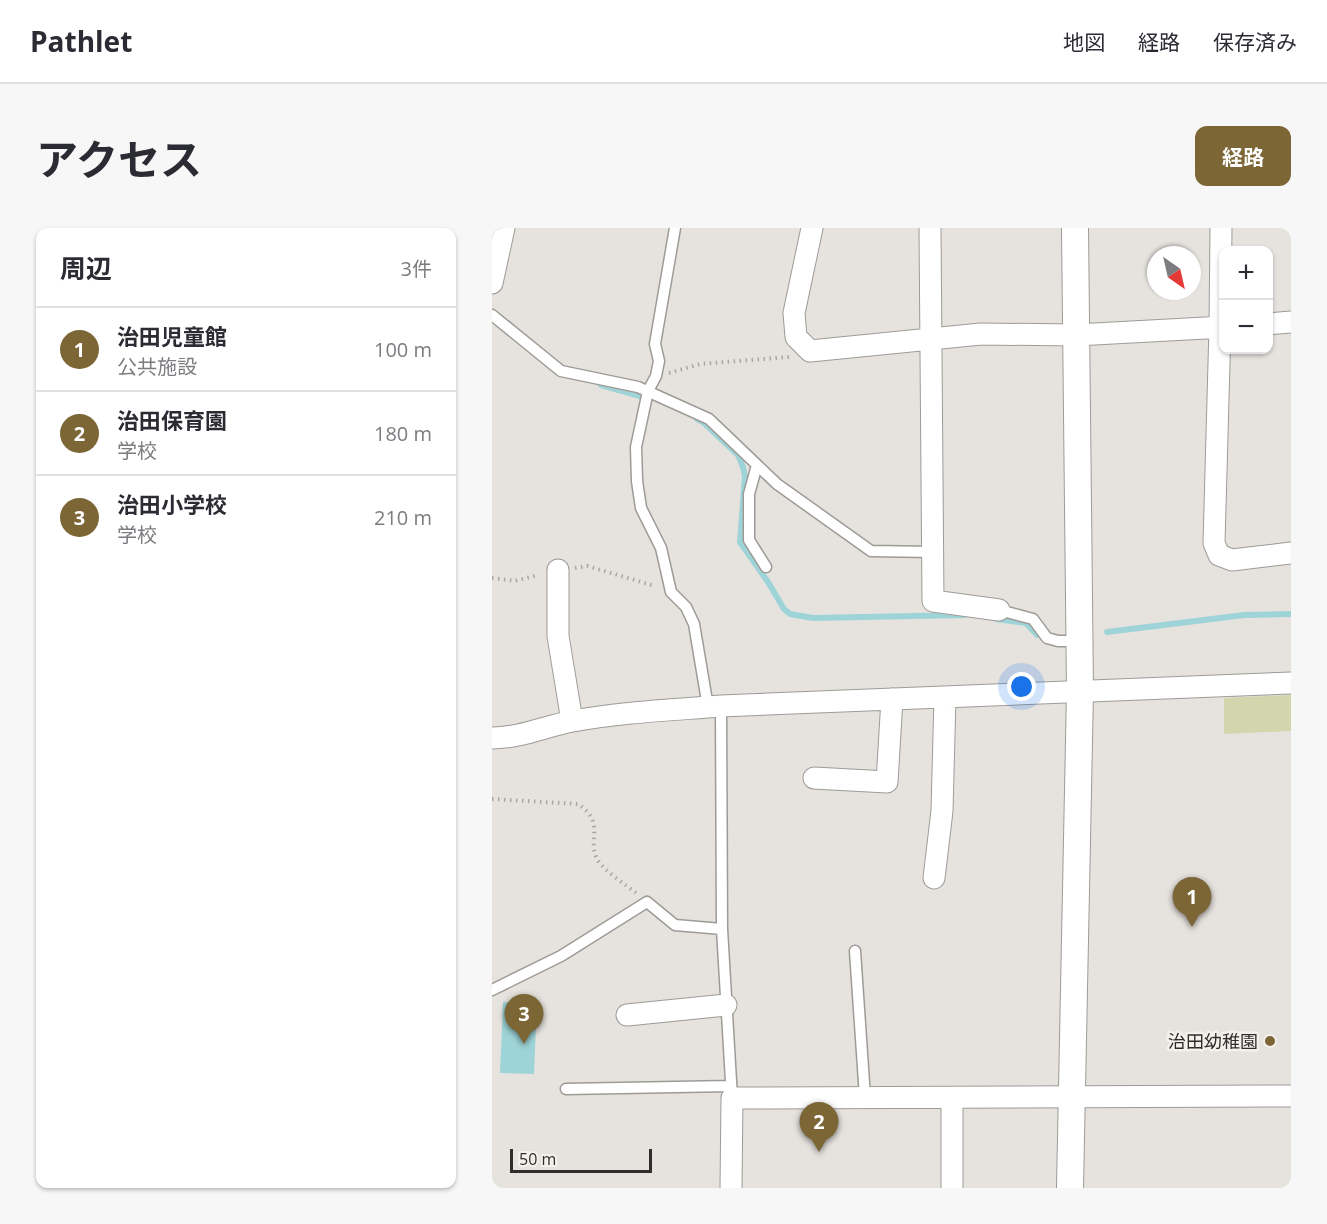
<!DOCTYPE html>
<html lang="ja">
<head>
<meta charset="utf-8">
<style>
	body { margin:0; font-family:"Open Sans","Noto Sans JP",sans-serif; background:#f7f7f7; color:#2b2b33 }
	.controls { position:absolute; right:18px; top:18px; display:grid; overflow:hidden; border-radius:12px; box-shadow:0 2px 4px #0004 }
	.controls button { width:54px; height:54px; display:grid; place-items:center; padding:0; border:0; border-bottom:2px solid #e1e1e2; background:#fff; color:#2b2b33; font:30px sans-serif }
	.compass { position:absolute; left:655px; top:18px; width:54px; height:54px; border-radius:50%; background:#fff; box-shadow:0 2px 4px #0004; rotate:146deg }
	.scale { position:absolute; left:18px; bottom:15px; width:142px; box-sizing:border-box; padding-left:6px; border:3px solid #2f2e2c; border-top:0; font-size:16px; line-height:21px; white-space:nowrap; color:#2f2e2c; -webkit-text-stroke:4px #f4f1ec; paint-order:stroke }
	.you { position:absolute; left:530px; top:459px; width:21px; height:21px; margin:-15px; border:4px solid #fff; border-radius:50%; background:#1a73e8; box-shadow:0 0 0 9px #1a73e833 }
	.badge { display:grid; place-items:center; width:39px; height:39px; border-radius:50%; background:#7c6636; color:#fff; font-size:20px; font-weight:700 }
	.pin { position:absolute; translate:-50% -50px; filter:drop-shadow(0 2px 3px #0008) }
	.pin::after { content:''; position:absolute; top:32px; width:21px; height:18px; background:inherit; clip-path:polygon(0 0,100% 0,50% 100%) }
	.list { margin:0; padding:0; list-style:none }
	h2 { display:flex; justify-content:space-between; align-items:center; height:78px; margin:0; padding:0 24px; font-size:26px }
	h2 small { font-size:20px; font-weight:400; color:#7c7c81 }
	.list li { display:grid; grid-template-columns:39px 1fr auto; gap:18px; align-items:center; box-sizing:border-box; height:84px; padding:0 24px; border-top:2px solid #e1e1e2 }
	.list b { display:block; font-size:22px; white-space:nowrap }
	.list p { margin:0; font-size:20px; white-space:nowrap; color:#7c7c81 }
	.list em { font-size:20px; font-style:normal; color:#7c7c81 }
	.map { position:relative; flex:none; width:799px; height:960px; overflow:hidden; border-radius:12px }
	header { display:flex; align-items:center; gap:36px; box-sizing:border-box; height:84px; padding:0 30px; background:#fff; border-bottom:2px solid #e1e1e2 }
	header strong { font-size:28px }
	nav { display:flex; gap:33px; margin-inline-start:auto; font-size:21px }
	.intro { display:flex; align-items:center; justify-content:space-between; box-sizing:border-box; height:144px; padding:0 36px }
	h1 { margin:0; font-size:42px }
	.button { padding:15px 27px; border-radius:12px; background:#7c6636; color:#fff; font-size:21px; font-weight:700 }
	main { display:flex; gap:36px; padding:0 36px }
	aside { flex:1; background:#fff; border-radius:12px; box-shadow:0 2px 4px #0004 }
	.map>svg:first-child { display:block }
	.green { fill:#d3d6ad }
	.water { fill:#9ed4d7 }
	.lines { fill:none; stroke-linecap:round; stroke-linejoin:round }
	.stream { stroke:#9ed4d7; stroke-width:6 }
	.service-casing { stroke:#9e9b97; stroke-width:13 }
	.minor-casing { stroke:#9e9b97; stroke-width:23 }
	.tertiary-casing { stroke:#9e9b97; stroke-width:28 }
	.path { stroke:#a9a7a4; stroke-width:4; stroke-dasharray:1.5 4.5; stroke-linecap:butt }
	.service { stroke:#fff; stroke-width:10 }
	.minor { stroke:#fff; stroke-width:21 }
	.tertiary { stroke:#fff; stroke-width:26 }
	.poi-dot { fill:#7c6636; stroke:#f4f1ec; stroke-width:2 }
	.labels { text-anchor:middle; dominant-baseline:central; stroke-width:5; stroke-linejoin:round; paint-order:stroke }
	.poi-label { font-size:18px; fill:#2f2e2c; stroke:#f4f1ec; text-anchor:end }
</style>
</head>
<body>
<header>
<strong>Pathlet</strong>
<nav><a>地図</a><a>経路</a><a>保存済み</a></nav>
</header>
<div class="intro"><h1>アクセス</h1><a class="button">経路</a></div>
<main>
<aside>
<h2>周辺<small>3件</small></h2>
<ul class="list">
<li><span class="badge">1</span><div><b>治田児童館</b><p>公共施設</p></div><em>100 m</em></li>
<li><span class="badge">2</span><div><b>治田保育園</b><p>学校</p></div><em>180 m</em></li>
<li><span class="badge">3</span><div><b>治田小学校</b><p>学校</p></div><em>210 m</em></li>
</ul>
</aside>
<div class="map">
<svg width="799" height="960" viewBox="0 0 799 960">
	<rect width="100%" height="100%" fill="#e6e3df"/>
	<!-- green -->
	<path class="green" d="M799,467v36l-67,3v-36z"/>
	<!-- water -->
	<path class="water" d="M11,774l34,1 -3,71 -34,-1z"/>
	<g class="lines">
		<!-- stream -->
		<path class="stream" d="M109,157l39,11
			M205,191l6,3 35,33 5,12 2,9 -5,66 28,40 16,27 6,5 23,4 152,-3
			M504,391l30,4 11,12
			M615,404l137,-17 47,-1"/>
		<defs>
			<path id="service" d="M183,0l-20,116 4,17 -3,15 -8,15 -12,56 1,34 4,27 20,40 10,44 15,15 8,17 14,83
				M0,87l69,56 77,16 71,32 68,65 94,67 61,1
				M265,237l-8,29v46l17,27
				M507,382l34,9 14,19 11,3h20
				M229,478l1,223 10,169
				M363,723l10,146
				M0,762l69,-34 86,-54 28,23 47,4
				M74,861l165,-3"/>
			<path id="minor" d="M320,0l-18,85 2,24 14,14 171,-17 95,1 148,-8
				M438,0l3,373 66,9
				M729,0l-1,99 -6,216 5,12 13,5 59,-7
				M0,55l12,-55
				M776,96l23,-2
				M66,342v66l14,85
				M0,510c28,0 54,-12 81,-17 49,-9 98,-11 148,-15l570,-23
				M322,550l73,4 5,-83
				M442,650l8,-67 3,-114
				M135,787l99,-10
				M239,960l1,-90 559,-2
				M460,960v-90"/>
			<path id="tertiary" d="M578,960l10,-497 -5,-463"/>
		</defs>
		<!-- service casing -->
		<use href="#service" class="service-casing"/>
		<!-- minor casing -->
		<use href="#minor" class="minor-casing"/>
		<!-- tertiary casing -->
		<use href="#tertiary" class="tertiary-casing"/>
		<!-- path -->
		<path class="path" d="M177,145l31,-9 89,-7
			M83,340l12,-2 68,20
			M0,350l23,3 23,-6
			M0,571l86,5c28,19 9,34 19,55 6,11 29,26 39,34"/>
		<!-- service -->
		<use href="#service" class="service"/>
		<!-- minor -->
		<use href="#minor" class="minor"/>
		<!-- tertiary -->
		<use href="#tertiary" class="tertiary"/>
	</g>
	<!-- markers -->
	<circle class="poi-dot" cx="778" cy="813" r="6"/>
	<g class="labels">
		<!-- poi labels -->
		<g class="poi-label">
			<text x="766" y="813">治田幼稚園</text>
		</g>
	</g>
</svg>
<div class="controls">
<button>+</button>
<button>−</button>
</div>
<svg class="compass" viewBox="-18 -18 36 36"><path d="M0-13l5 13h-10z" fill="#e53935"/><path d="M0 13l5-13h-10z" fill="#7c7c81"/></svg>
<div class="scale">50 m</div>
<div class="you"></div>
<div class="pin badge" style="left:700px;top:699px">1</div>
<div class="pin badge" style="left:327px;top:924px">2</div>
<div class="pin badge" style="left:32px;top:816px">3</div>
</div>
</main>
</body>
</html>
